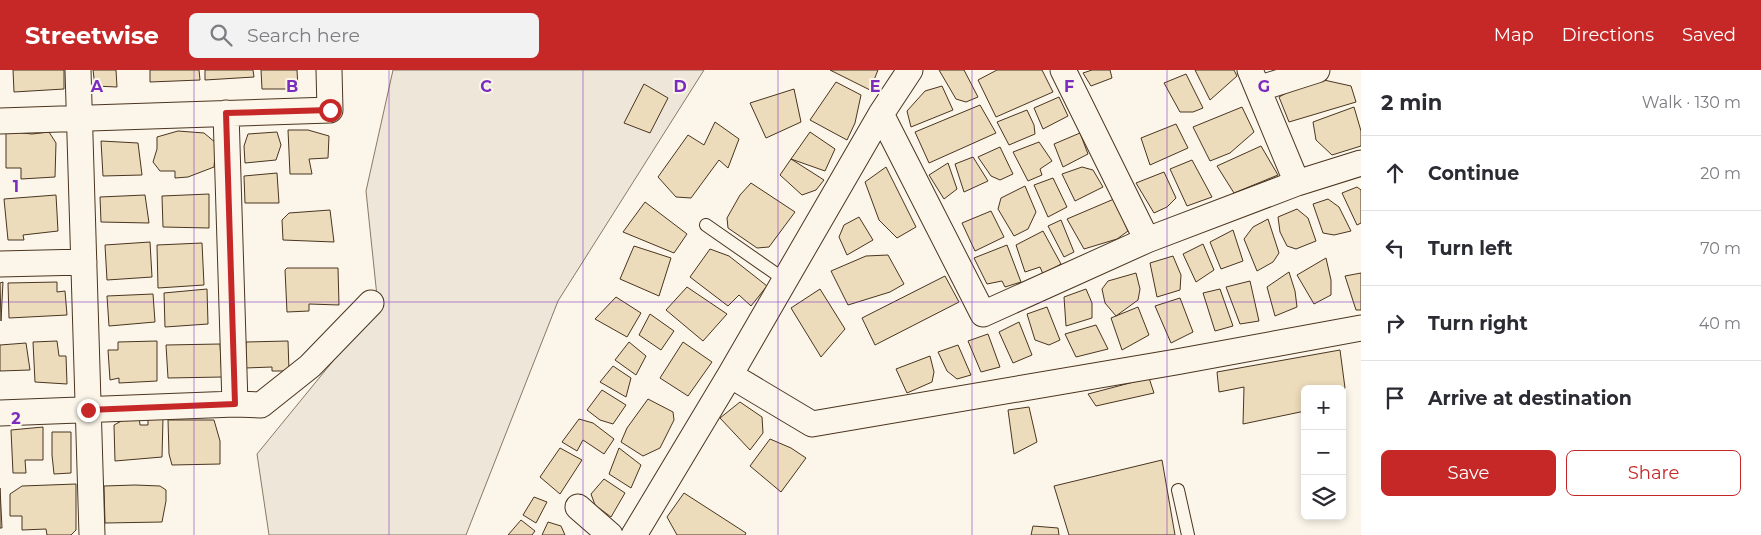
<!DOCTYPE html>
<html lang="en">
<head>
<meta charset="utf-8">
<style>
	body { margin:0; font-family:Montserrat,sans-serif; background:#f2f2f3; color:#2b2b33 }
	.controls { position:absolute; right:15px; bottom:15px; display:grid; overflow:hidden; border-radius:8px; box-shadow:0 2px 8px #0003 }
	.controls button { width:45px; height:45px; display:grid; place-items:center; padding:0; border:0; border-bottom:1px solid #e1e1e2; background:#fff; color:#2b2b33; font:25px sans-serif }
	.stop { position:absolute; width:15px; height:15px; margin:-11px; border:4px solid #c62828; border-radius:50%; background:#fff }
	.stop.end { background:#c62828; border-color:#fff; box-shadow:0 1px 5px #0008 }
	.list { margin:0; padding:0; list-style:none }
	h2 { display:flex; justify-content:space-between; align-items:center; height:65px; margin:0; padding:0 20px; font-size:21px }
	h2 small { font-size:16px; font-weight:400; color:#7c7c81 }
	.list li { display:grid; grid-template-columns:32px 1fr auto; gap:15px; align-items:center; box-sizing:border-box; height:75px; padding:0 20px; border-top:1px solid #e1e1e2 }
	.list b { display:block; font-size:19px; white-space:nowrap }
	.list em { font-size:16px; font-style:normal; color:#7c7c81 }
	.actions { display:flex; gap:10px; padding:15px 20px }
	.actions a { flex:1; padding:11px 0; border:1px solid #c62828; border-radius:8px; text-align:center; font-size:18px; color:#c62828 }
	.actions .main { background:#c62828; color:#fff }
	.icon { flex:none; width:28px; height:28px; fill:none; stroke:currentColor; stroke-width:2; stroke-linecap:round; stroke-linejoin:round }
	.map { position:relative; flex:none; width:1361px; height:465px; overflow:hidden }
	header { display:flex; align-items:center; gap:30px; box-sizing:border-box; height:70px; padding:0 25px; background:#c62828; color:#fff }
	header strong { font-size:24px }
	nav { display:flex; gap:28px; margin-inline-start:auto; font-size:18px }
	.search { width:350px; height:45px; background:#f2f2f3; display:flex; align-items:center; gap:12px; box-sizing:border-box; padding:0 18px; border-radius:8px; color:#7c7c81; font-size:19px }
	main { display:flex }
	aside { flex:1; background:#fff }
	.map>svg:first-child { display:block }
	.green { fill:#ede6d9; stroke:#887966 }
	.building { fill:#ecdcbc; stroke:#4a3520 }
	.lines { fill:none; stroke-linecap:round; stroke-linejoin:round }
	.lane-casing { stroke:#4a3520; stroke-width:14 }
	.street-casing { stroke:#4a3520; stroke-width:27 }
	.lane { stroke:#fbf6e9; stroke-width:12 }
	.street { stroke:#fbf6e9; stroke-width:25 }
	.route { stroke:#c62828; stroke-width:6 }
	.grid { fill:none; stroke:#7b2cbf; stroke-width:1; stroke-opacity:0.55 }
	.grid-label { font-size:16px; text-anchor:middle; font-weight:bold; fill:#7b2cbf; stroke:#fbf6e9; stroke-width:4; stroke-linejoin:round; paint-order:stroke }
</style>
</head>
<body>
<header>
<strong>Streetwise</strong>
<div class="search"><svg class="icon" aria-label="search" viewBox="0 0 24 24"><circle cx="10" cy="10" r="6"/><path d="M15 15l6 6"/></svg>Search here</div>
<nav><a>Map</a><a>Directions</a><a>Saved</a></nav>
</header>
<main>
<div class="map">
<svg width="1361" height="465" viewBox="0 0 1361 465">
	<rect width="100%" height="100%" fill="#fbf6e9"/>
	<!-- green -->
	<path class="green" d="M393,0h311l-146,231 -92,234h-197l-12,-81 121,-148 -12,-115z"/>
	<!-- building -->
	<path class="building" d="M13,0h51v19l-50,3z
		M93,0h23l1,17 -22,-1z
		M150,0h49l1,10 -50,2z
		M205,0h48l1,7 -49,3z
		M261,0h36l1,19h-36z
		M830,0h48l-8,20z
		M939,0h25l14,27 -12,5 -10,-3z
		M997,0h45l11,22 -57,25 -18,-37z
		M1092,0h18l2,8 -21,8 -8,-13z
		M1195,0h39l3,6 -27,24z
		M1186,4l17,34 -10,4h-13l-16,-29z
		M1324,10l27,6 5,16 -67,20 -10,-25 15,-8z
		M836,12l25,13 -6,28 -8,17 -37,-20z
		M644,14l24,14 -18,35 -26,-10z
		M942,16l11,24 -42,17 -4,-16 18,-20z
		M794,19l7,33 -35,16 -16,-35z
		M1059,27l9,19 -25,13 -9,-21z
		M980,35l16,28 -67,30 -14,-31z
		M1242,37l12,25 -24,21 -20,8 -17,-34z
		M1354,37l7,24v15l-29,9 -16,-15 -3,-18z
		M1027,40l7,15 1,9 -26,11 -12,-23z
		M715,52l24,17 -11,29 -9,-8 -28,38 -15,-1 -18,-20 30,-42 16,10z
		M1176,54l12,24 -38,17 -9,-27z
		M288,60h20l21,6 -1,22 -19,1 3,15h-22z
		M6,61l26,3 17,-2 7,11 -1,34 -34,2v-11h-15z
		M178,61l26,2 12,10 -2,24 -26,10 -13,1v-7h-15l-7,-9 4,-13v-12z
		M277,62l4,13 -5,15 -31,3 -1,-17 4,-12z
		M810,62l25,17 -10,22 -34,-12z
		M1080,63l8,21 -25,13 -9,-23z
		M101,71l37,2 4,32 -39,1z
		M1039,72l13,19 -12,8 2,6 -14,6 -15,-29z
		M1261,76l17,29 -44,18 -17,-27z
		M1000,77l13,27 -13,6 -9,-4 -13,-19z
		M973,87l15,24 -24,11 -9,-28z
		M791,89l33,21 -8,10 -14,5 -22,-20z
		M1192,90l20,37 -25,9 -17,-37z
		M948,93l9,26 -13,10 -15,-24z
		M886,97l30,60 -19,11 -18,-18 -14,-38z
		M1082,97l11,3 10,17 -28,14 -13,-27z
		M1164,102l12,26 -9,9 -13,6 -18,-30z
		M277,103l2,30h-34l-1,-27z
		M1053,108l14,29 -19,10 -14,-32z
		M751,113l44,29 -26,35 -12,1 -29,-20 -1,-10 13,-23z
		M1025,116l11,26 -8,17 -14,7 -16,-27 3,-11z
		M1357,117l4,3v33l-4,2 -15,-32z
		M209,124v34l-46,-1 -1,-31z
		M56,125l2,36 -35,4 1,5h-16l-4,-41z
		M145,125l4,28 -48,-1 -1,-25z
		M1114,129l14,32 -11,8 -33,10 -17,-30z
		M1328,129l11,8 12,24 -17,4 -11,-2 -10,-29z
		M645,132l42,32 -13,19 -51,-21z
		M1297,139l11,9 8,23 -20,8 -9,-3 -7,-14 -2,-15z
		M330,140l4,32 -51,-2 -1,-20 7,-7z
		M991,141l13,26 -29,14 -13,-28z
		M859,147l14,23 -26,15 -8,-18 5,-12z
		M1268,149l11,34 -6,9 -16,9 -13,-32 9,-12z
		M1061,150l13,32 -10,5 -16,-31z
		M1233,160l10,31 -22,8 -11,-27z
		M1043,161l18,33 -18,10 -3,-7 -15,5 -9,-27z
		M150,172l2,35 -45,3 -2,-35z
		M202,173l2,42 -46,3 -1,-43z
		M1203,174l11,26 -18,12 -13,-28z
		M1007,175l14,37 -16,5 -3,-6 -15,3 -13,-26z
		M634,176l37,12 -12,38 -39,-17z
		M710,179l19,7 38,30 -16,20 -12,-11 -11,11 -38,-29z
		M888,185l16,29 -14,8 -42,13 -17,-34 35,-15z
		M1173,186l8,19 -1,15 -23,7 -7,-34z
		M1326,188l5,22v15l-17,9 -17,-29z
		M287,198h51l1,37 -30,-1v7l-22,1 -2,-42z
		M1289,202l6,19 2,16 -22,9 -8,-29z
		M1136,203l4,16 -2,11 -22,16 -11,-13 -3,-14 6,-8z
		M1361,203v37h-5l-11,-34z
		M945,206l14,26 -84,43 -13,-27z
		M1250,211l9,40 -19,3 -14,-37z
		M3,212l-2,39 -1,-38z
		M57,212v10l8,-1 2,24 -58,3 -1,-35z
		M687,217l40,27 -24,27 -37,-31z
		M207,219l1,35 -43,3 -1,-34z
		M820,219l25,40 -24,28 -30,-49z
		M1086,219l6,14v15l-26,8 -2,-29z
		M1220,219l13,37 -18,5 -12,-38z
		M153,224l2,28 -46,4 -2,-30z
		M616,227l25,16 -14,24 -32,-18z
		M1180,228l13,34 -22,11 -16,-37z
		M1047,237l13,33 -11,5 -14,-5 -8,-26z
		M1138,237l11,28 -27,15 -11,-32z
		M650,244l24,17 -13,19 -22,-15z
		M1019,252l13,33 -19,8 -14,-31z
		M1096,255l12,24 -32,8 -11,-23z
		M988,264l12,33 -19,5 -13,-31z
		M57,271l2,15h7l1,28 -32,-2 -2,-40z
		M157,271v40l-38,2v-5l-9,2 -2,-30h10v-8z
		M288,271l1,30h-17v-4l-27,1 1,-26z
		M629,272l17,14 -10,19 -21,-15z
		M683,272l29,20 -24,34 -28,-18z
		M26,273l4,27 -30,1v-26z
		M220,274l2,33 -54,1 -2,-33z
		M958,275l13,30 -14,4 -10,-8 -9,-19z
		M1340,280l5,38 -3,2 -37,-1v22l-62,13 1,-37 -25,5 -2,-20z
		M930,286l4,16 -2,10 -25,11 -11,-24z
		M613,296l18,12 -5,19 -26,-15z
		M1149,308l5,15 -58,13 -8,-12z
		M602,320l24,15 -13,19 -13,-4 -13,-10z
		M648,329l25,13 1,8 -14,28 -17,8 -22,-14 6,-14z
		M740,332l22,15 1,16 -13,17 -30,-32z
		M1029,337l8,35 -23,12 -6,-44z
		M139,346l1,9h8v-7h15l-1,39 -47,4 -1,-36 13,-7z
		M579,349l14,4 21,16 -10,15 -21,-14 -6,11 -15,-9z
		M168,350h46l6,21v23l-48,1 -3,-11z
		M43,357v33h-18l1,13h-13l-2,-43z
		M52,362h19v41l-17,1 -2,-19z
		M770,369l21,9 15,10 -25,34 -31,-26z
		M560,378l22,12 -22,34 -20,-17z
		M619,378l22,17 -10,23 -22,-14z
		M1162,390l13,75h-106l-15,-49z
		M604,409l21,14 -14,24 -16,-12 -4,-11z
		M76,414v46l-5,5h-24l-1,-6 -24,1v-14h-12v-22l12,-8z
		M135,415l25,1 6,4v11l-4,21 -57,1 -1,-37z
		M0,418l2,40h-2z
		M684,423l62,40 -1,2h-68l-10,-18z
		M534,427l13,5 -11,21 -13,-8z
		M521,450l14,11 -3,4h-24z
		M548,452l13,4 4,9h-23z
		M1033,456l25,2 1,7h-28z"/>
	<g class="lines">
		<defs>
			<path id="lane" d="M706,155l79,55
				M1178,420l10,45"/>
			<path id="street" d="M78,0l14,465
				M1063,0l84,170
				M1250,0l47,113
				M1258,19l59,-19
				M881,44l102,200 164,-74 150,-57 64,-20
				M0,51l330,-11 -1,-40
				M0,194l84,-2
				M730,305l82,49 364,-62 185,-34
				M235,334l26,1 49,-39 61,-63
				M0,343l235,-9 -9,-291
				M578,437l32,28
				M634,465l96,-160 151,-261 29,-44"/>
		</defs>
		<!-- lane casing -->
		<use href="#lane" class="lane-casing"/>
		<!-- street casing -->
		<use href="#street" class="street-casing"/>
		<!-- lane -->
		<use href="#lane" class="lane"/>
		<!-- street -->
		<use href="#street" class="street"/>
	</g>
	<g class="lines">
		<!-- route -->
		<path class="route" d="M88,340l147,-6 -9,-291 104,-3"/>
	</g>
	<!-- grid -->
	<path class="grid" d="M194,0v465M389,0v465M583,0v465M778,0v465M972,0v465M1167,0v465M0,232h1361"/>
	<g class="grid-label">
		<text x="97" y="22">A</text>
		<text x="292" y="22">B</text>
		<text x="486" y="22">C</text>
		<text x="680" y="22">D</text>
		<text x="875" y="22">E</text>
		<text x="1069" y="22">F</text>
		<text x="1264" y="22">G</text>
		<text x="16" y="122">1</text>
		<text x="16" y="354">2</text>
	</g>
</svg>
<div class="controls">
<button>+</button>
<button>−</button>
<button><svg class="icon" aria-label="layers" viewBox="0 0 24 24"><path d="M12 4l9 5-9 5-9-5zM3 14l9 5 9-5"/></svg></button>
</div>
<div class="stop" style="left:330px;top:40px"></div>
<div class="stop end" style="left:88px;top:340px"></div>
</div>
<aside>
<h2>2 min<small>Walk · 130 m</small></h2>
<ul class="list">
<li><svg class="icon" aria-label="ahead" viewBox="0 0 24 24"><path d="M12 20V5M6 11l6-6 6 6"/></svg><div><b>Continue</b></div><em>20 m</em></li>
<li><svg class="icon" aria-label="left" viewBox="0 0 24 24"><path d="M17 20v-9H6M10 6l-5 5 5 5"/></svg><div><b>Turn left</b></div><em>70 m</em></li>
<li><svg class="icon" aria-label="right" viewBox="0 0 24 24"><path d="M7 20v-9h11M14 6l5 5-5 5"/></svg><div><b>Turn right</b></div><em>40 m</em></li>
<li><svg class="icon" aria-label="arrive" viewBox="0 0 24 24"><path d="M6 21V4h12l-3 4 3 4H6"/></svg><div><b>Arrive at destination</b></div></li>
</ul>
<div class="actions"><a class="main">Save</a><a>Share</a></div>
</aside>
</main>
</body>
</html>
